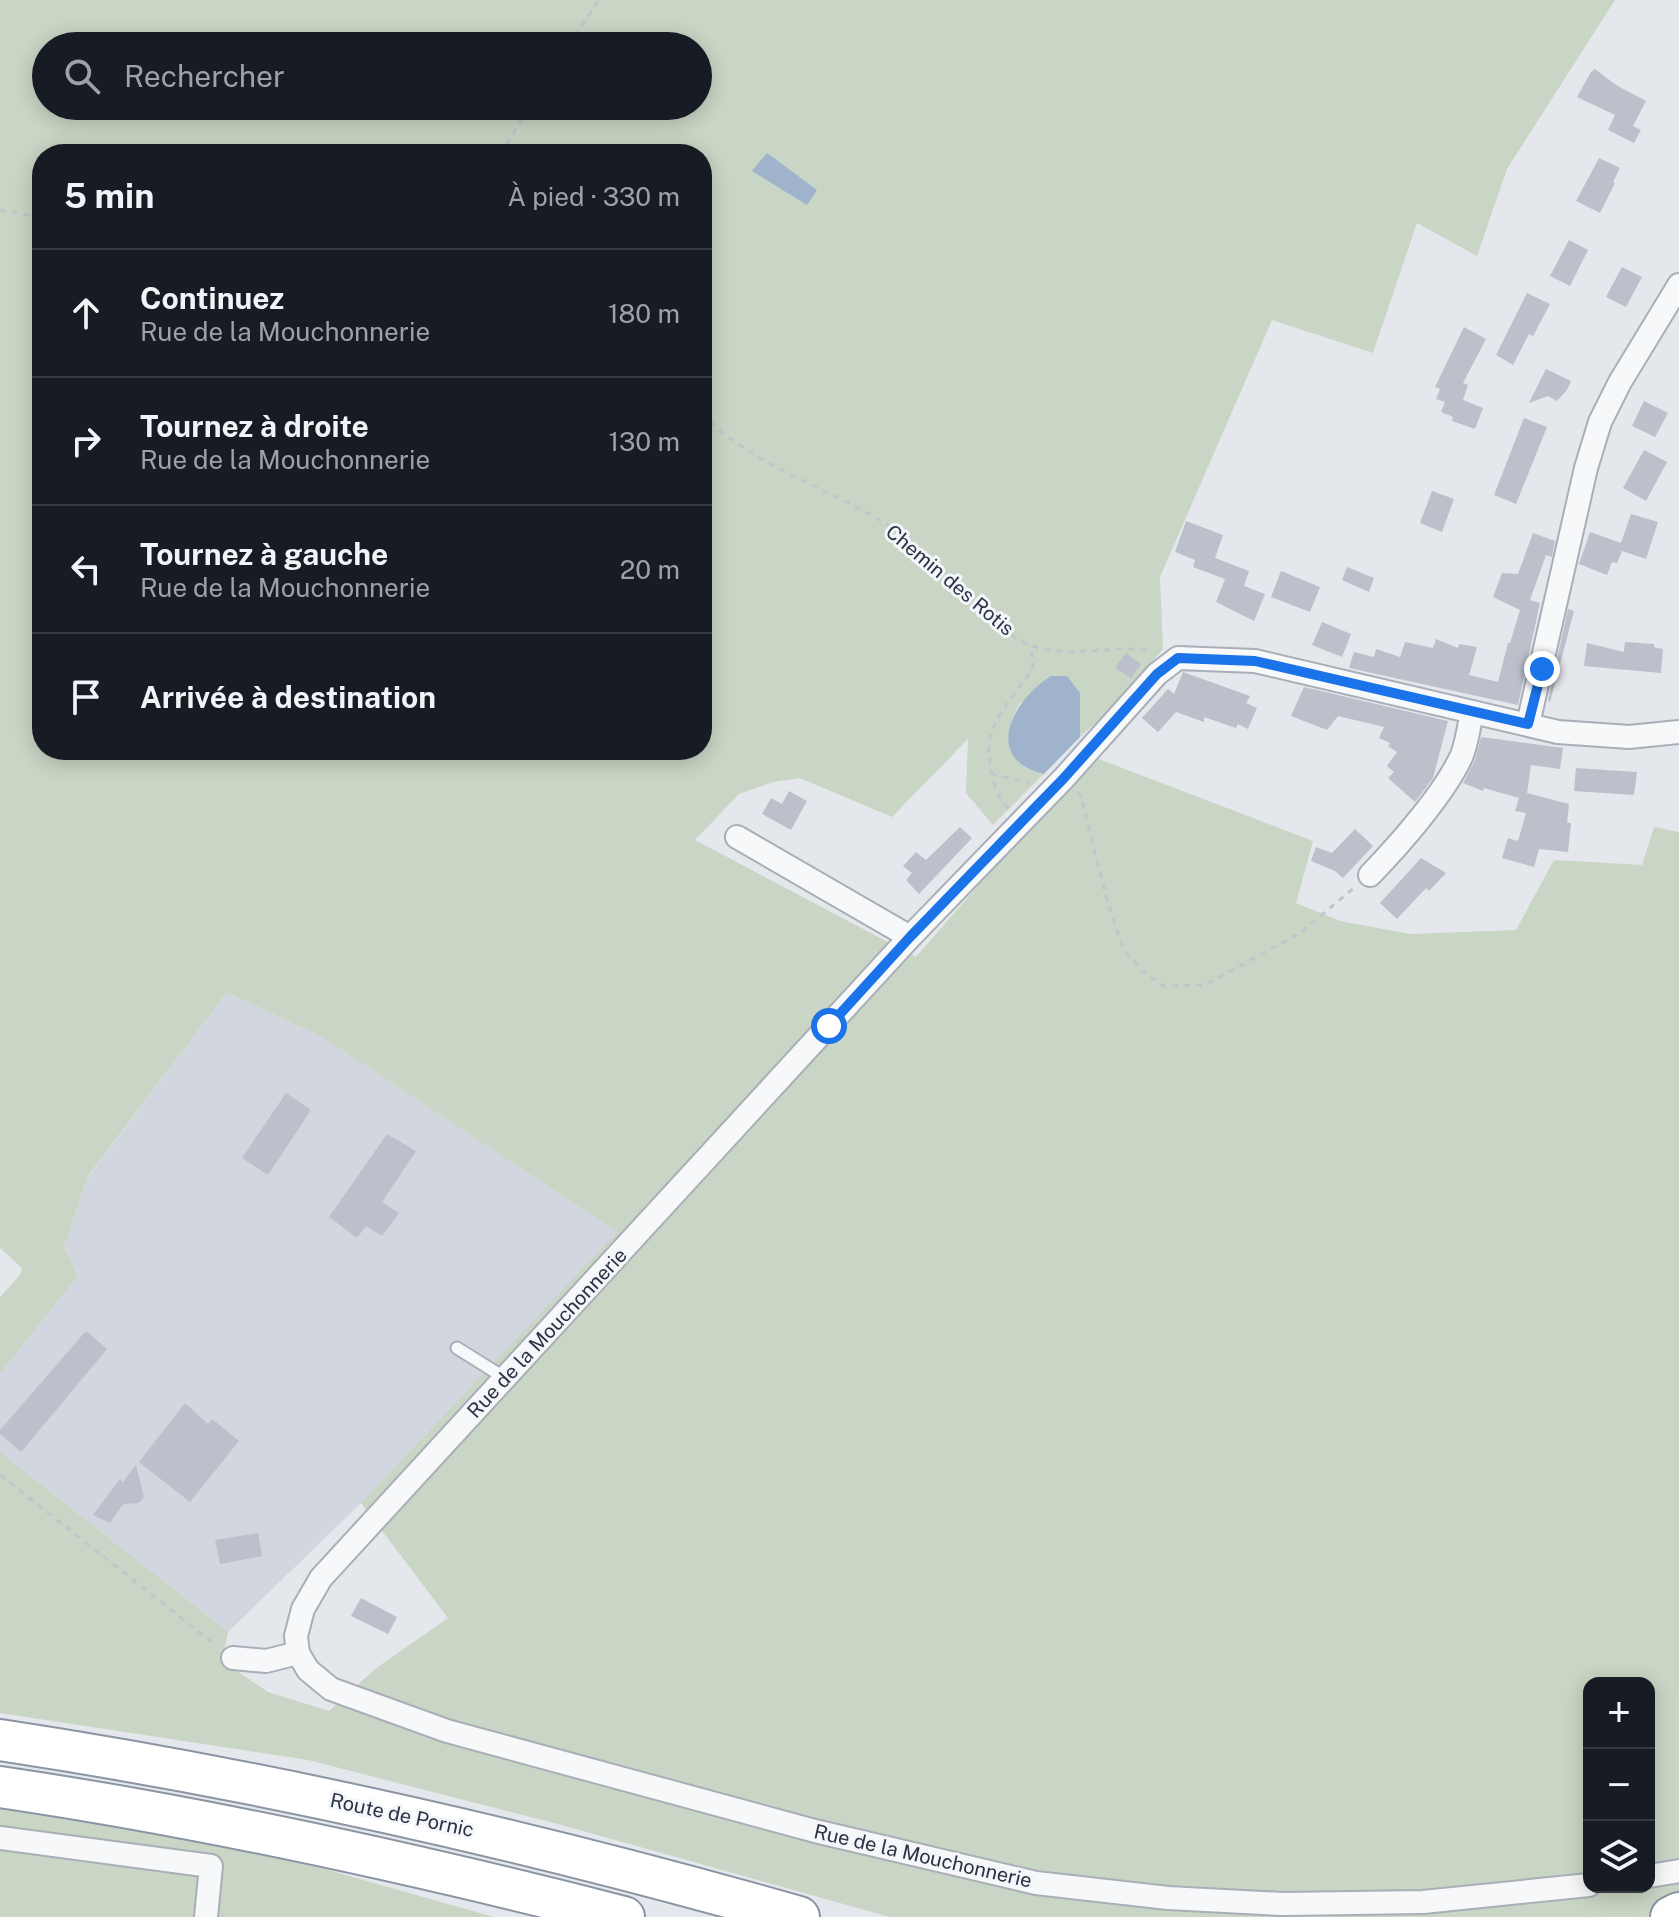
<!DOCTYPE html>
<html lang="fr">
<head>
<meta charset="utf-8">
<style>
	body { margin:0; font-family:"Public Sans",sans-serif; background:#242831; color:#f1f3f6 }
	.controls { position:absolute; right:24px; bottom:24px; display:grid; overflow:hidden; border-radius:16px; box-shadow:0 4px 20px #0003 }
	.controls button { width:72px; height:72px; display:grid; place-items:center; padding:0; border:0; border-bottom:2px solid #363941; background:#171b24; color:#f1f3f6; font:40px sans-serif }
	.stop { position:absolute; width:24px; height:24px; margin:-18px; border:6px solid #1a73e8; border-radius:50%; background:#fff }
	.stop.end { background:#1a73e8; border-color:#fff; box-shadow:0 2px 8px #0008 }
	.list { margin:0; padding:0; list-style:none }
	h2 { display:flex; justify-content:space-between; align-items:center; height:104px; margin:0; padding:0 32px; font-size:34px }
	h2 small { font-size:26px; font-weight:400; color:#9ea1a6 }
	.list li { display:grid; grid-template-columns:52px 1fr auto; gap:24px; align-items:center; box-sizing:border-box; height:128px; padding:0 32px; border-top:2px solid #363941 }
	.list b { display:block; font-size:30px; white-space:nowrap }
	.list p { margin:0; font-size:26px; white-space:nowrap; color:#9ea1a6 }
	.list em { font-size:26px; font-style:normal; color:#9ea1a6 }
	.icon { flex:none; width:44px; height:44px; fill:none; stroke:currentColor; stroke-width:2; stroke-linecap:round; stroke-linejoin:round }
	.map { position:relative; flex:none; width:1679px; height:1917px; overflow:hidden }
	.search { position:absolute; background:#171b24; box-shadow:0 4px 20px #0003; left:32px; top:32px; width:680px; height:88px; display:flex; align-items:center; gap:20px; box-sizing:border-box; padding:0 28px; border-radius:44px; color:#9ea1a6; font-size:30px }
	.panel { position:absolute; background:#171b24; box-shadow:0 4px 20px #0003; left:32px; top:144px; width:680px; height:616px; border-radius:32px }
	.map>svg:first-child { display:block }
	.built { fill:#d2d6de }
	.green { fill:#c9d6c5; fill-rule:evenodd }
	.water { fill:#9fb4cc }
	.building { fill:#bbc0ca }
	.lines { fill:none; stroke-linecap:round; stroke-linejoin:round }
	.lane-casing { stroke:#a9aeb7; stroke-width:15 }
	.street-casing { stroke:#a9aeb7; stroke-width:26 }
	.highway-casing { stroke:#8b94a3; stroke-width:44 }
	.path { stroke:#c2c5cb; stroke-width:3; stroke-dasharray:6 6; stroke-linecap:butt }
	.lane { stroke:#f7f8fa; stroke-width:11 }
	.street { stroke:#f7f8fa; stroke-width:22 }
	.highway { stroke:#fff; stroke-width:40 }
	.route { stroke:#1a73e8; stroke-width:10 }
	.labels { text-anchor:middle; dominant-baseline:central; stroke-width:6; stroke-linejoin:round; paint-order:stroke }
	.street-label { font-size:20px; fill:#2b3445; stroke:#f4f6f9 }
</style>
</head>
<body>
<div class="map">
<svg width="1679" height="1917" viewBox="0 0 1679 1917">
	<rect width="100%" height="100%" fill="#e4e7ec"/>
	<!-- built -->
	<path class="built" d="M227,992l97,46 294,194 -257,271 -133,129 -228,-180v-78l78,-98 -14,-29 24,-70z"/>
	<!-- green -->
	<path class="green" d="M0,0h1615l-108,169 -30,87 -60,-33 -44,130 -101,-33 -112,257 3,72 -51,59 -32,29v-43l-60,9c-19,32 -16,62 24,71l-51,51 -27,-32 2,-54 -76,78 -92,-39 -27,4 -34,12 -44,46 221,117 175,-201 222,85 -17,62 44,18 70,13 106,-4 38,-70 88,5 12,-38 25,5v1085h-789l-332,-93 -250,-64 -308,-47v-261l228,180 -6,29 46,31 61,19 46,-42 73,-51 -87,-115 256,-271 -293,-194 -97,-46 -139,184 -24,71 14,29 -78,98v-77l20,-22 2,-7 -22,-20zM46,46h652v60h-652zM42,154h660v596h-660zM1589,1683h60v204h-60z
		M0,1808l145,21 176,39 173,49h-494z"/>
	<!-- water -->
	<path class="water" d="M767,153l50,37 -10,15 -55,-34z
		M1051,676h16l13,17v44l-36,37c-63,-15 -31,-75 7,-98z"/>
	<!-- building -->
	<path class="building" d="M1595,69l21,16 30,16 -13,25 8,4 -7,13 -26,-13 7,-15 -38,-18 14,-25z
		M1599,158l21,10 -7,14 2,1 -15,30 -24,-12z
		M1569,240l19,10 -18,36 -20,-10z
		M1622,267l20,10 -16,30 -20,-10z
		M1527,293l23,11 -17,32 -4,-2 -16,31 -17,-10z
		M1464,327l22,12 -23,44 5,2 -5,15 20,8 -8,21 -23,-8 1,-4 -12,-5 4,-10 -9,-3 4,-10 -5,-2z
		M1546,369l25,12 -4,9 -10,11 -9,-5 -19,7z
		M1644,401l24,12 -13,24 -23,-11z
		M1524,418l23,9 -31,77 -22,-9z
		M1644,450l23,12 -21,39 -23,-13z
		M1432,491l22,8 -12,33 -22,-9z
		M1631,514l27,8 -12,37 -24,-8 -5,12 -5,-1 -5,13 -28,-11 11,-32 31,11z
		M1186,521l37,14 -8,23 34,13 -5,15 21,8 -11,27 -38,-19 9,-23 -32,-12 2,-7 -20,-8z
		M1533,533l22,8 -3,16 -6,-2 -16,45 10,3 -22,102 -169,-37 5,-16 20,5 2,-8 24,8 5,-15 28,6 3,-9 22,9 1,-4 18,3 -8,28 29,7 10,-39h2l10,-33 -27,-13 9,-24 16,1z
		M1347,567l27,11 -5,14 -27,-12z
		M1281,571l39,16 -10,25 -39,-15z
		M1568,609l6,2 -24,91 -2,-1z
		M1322,622l29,12 -9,23 -30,-12z
		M1625,642l29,2v3l9,2 -2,24 -77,-7 3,-23 37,9z
		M1126,653l15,11 -10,14 -16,-10z
		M1183,672l67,24 -4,7 11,5 -9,21 -10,-5 -2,4 -32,-11v5l-28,-10 -18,20 -16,-14 26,-29 6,5z
		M1304,687l144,34 -15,57 -18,24 -27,-24 6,-6 -7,-6 10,-14 -9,-6 2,-3 -11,-5 5,-11 -46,-11 -11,14 -36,-14z
		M1481,737l82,11 -3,21 -29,-4 -4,28 42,11 -2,19h4l-3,29 -29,-3 -5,18 -32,-9 6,-20 10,3 8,-28 -11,-2 4,-13 -35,-10 -1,3 -20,-8 12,-23z
		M1576,768l61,4 -3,23 -60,-4z
		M789,791l18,10 -16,29 -29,-16 9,-16 11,6z
		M960,827l12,11 -53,56 -13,-14 6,-7 -9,-7 13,-14 10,8z
		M1355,829l18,17 -30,32 -8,-7 -24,-10 5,-14 16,6z
		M1421,858l25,15 -17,18 -3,-3 -29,31 -17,-16z
		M286,1093l25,17 -43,65 -26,-17z
		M387,1134l29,17 -34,51 17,11 -17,23 -16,-10 -9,12 -28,-21z
		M86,1331l21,18 -86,103 -21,-18v-4z
		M185,1403l23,21 4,-5 27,22 -49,61 -51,-40z
		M136,1465l8,32 -5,6 -16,1 -13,19 -17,-8 27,-36 3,3z
		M258,1533l4,23 -42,8 -5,-24z
		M361,1598l36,19 -9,17 -37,-18z"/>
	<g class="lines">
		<defs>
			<path id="lane" d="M457,1348l48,30"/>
			<path id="street" d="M1528,724l58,-256 14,-46 20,-40 59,-97
				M737,837l173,100
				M1370,875c29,-30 75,-82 92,-120 5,-13 7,-29 10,-43
				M233,1658l33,3 32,-8
				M0,1838l211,28 -5,51
				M1649,1876l30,-5
				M1589,1885l-166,17 -141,2 -114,-6 -132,-15 -221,-52 -368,-100 -116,-42 -23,-19 -10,-17 -2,-17 7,-27 18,-31 589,-641 154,-159 93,-104 21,-16 77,3 303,71 71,5 50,-5"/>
			<path id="highway" d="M0,1740c271,41 536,102 799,177
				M0,1787c211,31 417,77 624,130
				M1671,1917l8,-4"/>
		</defs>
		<!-- lane casing -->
		<use href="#lane" class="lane-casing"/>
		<!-- street casing -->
		<use href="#street" class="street-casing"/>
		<!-- highway casing -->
		<use href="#highway" class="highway-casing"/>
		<!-- path -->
		<path class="path" d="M568,46l31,-46
			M500,154l30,-48
			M0,210l42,7
			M702,413c56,60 142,77 206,126 36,27 85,93 124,107 37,13 81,-2 120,5
			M991,774l39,9
			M1077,792l4,4 24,97 18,56 19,22 22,15 41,-1 95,-52 55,-46
			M1008,808c-14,-12 -22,-52 -18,-70 3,-18 31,-54 43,-69l-2,-23
			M0,1475l217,171"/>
		<!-- lane -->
		<use href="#lane" class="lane"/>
		<!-- street -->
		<use href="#street" class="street"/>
		<!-- highway -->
		<use href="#highway" class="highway"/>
	</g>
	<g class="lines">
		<!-- route -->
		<path class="route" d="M829,1026l81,-89 154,-159 93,-104 21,-16 77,3 273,63 14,-55"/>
	</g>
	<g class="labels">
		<!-- street labels -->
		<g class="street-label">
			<text transform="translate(950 580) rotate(40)">Chemin des Rotis</text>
			<text transform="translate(547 1333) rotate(-47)">Rue de la Mouchonnerie</text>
			<text transform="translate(402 1815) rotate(12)">Route de Pornic</text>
			<text transform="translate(923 1856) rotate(13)">Rue de la Mouchonnerie</text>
		</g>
	</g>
</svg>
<div class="controls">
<button>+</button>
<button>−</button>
<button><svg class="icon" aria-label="layers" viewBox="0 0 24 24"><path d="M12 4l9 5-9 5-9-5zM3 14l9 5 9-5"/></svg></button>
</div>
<div class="stop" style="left:829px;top:1026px"></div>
<div class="stop end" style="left:1542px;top:669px"></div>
<div class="search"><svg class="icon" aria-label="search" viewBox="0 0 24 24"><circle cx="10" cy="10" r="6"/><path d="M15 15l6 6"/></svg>Rechercher</div>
<section class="panel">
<h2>5 min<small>À pied · 330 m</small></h2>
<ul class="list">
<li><svg class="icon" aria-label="ahead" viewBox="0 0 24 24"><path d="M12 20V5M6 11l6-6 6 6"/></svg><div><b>Continuez</b><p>Rue de la Mouchonnerie</p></div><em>180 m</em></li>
<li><svg class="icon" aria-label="right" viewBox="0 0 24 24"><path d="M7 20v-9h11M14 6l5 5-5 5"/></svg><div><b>Tournez à droite</b><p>Rue de la Mouchonnerie</p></div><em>130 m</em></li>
<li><svg class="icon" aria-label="left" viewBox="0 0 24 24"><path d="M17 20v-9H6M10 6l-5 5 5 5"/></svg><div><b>Tournez à gauche</b><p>Rue de la Mouchonnerie</p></div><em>20 m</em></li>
<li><svg class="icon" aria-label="arrive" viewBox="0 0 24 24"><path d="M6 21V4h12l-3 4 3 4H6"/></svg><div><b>Arrivée à destination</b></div></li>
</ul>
</section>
</div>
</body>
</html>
